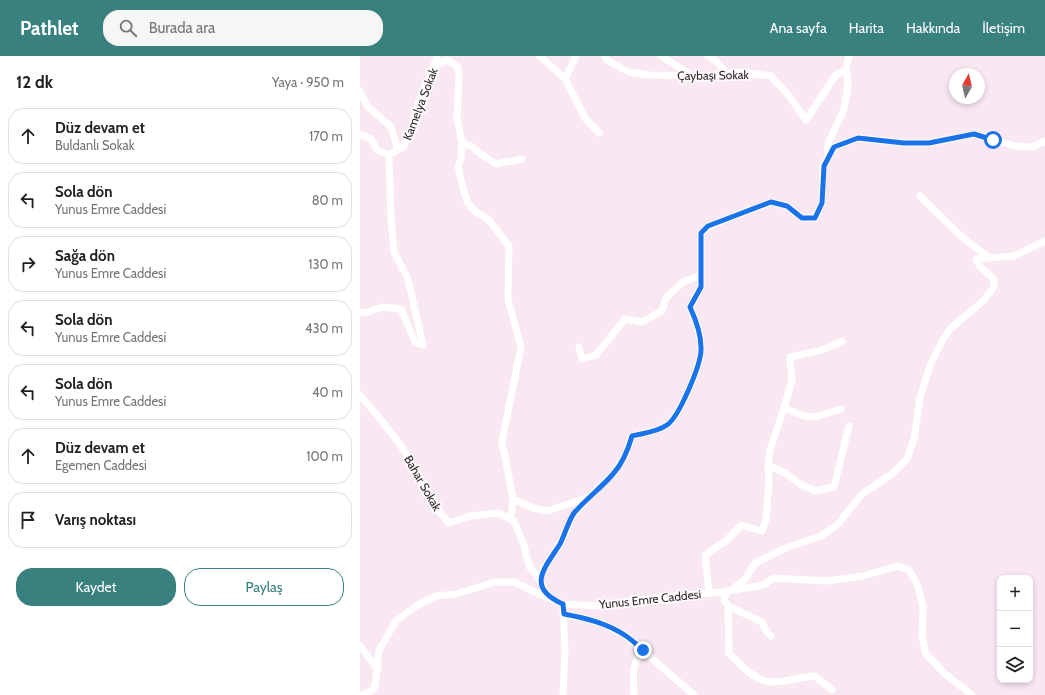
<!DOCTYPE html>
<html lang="tr">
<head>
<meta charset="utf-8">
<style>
	body { margin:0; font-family:Cabin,sans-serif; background:#f6f6f6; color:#222 }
	.controls { position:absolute; right:12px; bottom:12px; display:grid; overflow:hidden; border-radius:8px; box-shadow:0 2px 6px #0003 }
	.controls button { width:36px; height:36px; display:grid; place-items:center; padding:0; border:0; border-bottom:1px solid #e0e0e0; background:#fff; color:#222; font:20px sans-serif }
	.compass { position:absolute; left:589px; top:12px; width:36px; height:36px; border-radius:50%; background:#fff; box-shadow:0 2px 6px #0003; rotate:8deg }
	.stop { position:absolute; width:12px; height:12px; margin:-9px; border:3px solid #1a73e8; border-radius:50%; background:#fff }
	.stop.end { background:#1a73e8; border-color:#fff; box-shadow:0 1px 4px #0008 }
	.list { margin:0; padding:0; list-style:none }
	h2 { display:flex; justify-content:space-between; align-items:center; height:52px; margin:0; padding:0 16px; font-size:17px }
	h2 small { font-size:13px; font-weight:400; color:#767676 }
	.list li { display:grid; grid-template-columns:26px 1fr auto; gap:12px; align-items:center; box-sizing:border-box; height:56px; margin:0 8px 8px; padding:0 8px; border:1px solid #e0e0e0; border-radius:16px }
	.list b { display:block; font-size:15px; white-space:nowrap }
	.list p { margin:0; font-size:13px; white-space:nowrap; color:#767676 }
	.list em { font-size:13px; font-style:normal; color:#767676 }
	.actions { display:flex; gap:8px; padding:12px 16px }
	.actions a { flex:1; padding:9px 0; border:1px solid #38817f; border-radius:16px; text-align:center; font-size:14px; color:#38817f }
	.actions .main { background:#38817f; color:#fff }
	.icon { flex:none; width:22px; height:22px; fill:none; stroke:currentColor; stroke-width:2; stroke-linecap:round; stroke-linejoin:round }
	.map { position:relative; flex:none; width:685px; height:639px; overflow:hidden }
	header { display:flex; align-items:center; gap:24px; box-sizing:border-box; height:56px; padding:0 20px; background:#38817f; color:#fff }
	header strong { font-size:19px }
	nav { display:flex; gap:22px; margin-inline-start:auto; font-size:14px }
	.search { width:280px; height:36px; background:#f6f6f6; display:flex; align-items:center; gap:10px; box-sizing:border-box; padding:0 14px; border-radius:16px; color:#767676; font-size:15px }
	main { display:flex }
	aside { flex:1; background:#fff }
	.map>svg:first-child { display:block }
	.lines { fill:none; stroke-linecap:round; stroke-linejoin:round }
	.street { stroke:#fff; stroke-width:7 }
	.route { stroke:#1a73e8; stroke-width:5 }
	.labels { text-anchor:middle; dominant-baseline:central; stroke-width:4; stroke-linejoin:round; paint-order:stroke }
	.street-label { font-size:12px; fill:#2f292c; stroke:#fdfafc }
</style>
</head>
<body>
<header>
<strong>Pathlet</strong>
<div class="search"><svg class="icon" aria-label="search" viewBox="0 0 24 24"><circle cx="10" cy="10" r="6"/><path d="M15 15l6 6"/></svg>Burada ara</div>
<nav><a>Ana sayfa</a><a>Harita</a><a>Hakkında</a><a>İletişim</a></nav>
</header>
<main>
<aside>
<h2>12 dk<small>Yaya · 950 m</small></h2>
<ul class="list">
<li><svg class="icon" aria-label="ahead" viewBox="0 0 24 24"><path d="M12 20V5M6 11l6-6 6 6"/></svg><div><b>Düz devam et</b><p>Buldanlı Sokak</p></div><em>170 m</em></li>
<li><svg class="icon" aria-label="left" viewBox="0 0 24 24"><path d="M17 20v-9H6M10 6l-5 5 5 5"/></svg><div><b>Sola dön</b><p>Yunus Emre Caddesi</p></div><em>80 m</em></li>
<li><svg class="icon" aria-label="right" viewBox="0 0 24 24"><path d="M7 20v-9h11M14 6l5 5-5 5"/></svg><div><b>Sağa dön</b><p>Yunus Emre Caddesi</p></div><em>130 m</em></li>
<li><svg class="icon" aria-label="left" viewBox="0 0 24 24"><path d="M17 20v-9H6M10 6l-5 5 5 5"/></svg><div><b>Sola dön</b><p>Yunus Emre Caddesi</p></div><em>430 m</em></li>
<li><svg class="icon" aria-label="left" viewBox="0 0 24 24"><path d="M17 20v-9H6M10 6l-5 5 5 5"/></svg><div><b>Sola dön</b><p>Yunus Emre Caddesi</p></div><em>40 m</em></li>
<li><svg class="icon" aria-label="ahead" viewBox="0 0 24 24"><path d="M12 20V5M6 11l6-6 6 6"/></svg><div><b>Düz devam et</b><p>Egemen Caddesi</p></div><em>100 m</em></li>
<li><svg class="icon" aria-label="arrive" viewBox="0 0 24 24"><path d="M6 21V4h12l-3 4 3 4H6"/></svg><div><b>Varış noktası</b></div></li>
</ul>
<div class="actions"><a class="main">Kaydet</a><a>Paylaş</a></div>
</aside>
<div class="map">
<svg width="685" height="639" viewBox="0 0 685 639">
	<rect width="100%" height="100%" fill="#f9e8f2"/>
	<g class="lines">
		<!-- street -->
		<path class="street" d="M180,0l25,23 20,39 14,15
			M245,0l2,4 22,12 20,3 59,1 31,-4 32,4 18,20 17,24 29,-44 11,-7
			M301,0l30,19
			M348,0l9,6 10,12
			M72,16l8,-9 7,-3 10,6 2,10 -2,42 5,25 9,3 14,11 11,7 26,-5
			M205,23l11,-23
			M0,35l8,16 23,20 7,23
			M0,78l11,5 6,11 12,5 14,-8 8,-18 9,-32 12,-25 5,-16
			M102,87l-1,16 -3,7 6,26 4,11 8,9 12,7 21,27 -1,53 13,48 -19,94 11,58 20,9 14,3 42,-14
			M468,100v-12l16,-35 4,-24 -2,-16 3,-13
			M560,140l43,42 27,20
			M0,256l5,1 17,-6 19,2 14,33 8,3 -15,-66 -14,-27 -3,-34 -2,-63
			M219,291l3,12 14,-4 29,-36 17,3 20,-11 4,-13 17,-16 18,-7
			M0,339c17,20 35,40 49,63 13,21 23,47 40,65l21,-7 28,-3 16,8 10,24 5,21 11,14
			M424,352l20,8 11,1 26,-8
			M408,409l17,8 17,12 13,6 19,-4 15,-61
			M151,463l2,-20
			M372,534l14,-12 9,-15 28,-14 38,-13 16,-11 25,-31 30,-20 15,-15 7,-20 6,-42 11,-34 12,-24 8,-11 32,-27 10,-13 1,-9 -13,-11 -5,-9 38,-3 31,-15
			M367,535l-3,9 4,6 34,16 4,9 5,5
			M349,537l-4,-38 22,-15 14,-15 21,6 4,-11 3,-38 -1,-17 2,-15 14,-42 8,-28 -2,-23c22,-5 32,-5 52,-16
			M368,550l1,47c10,11 27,29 43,29 14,0 29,-5 43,-6l17,14
			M204,558l20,4 19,6 22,11 69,60
			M0,590l18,24
			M2,639l11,-5 2,-4 4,-36 17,-29 22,-16 18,-9 20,-2 39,-12h19l34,16
			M203,639l2,-45 -2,-41
			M274,639c-1,-18 -3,-31 9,-45
			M612,639l-27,-21 -19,-20 -4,-17 1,-30 -5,-21 -9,-16 -11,-4 -35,10 -36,5 -54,-3 -9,7 -42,7 -59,5 -63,9 -37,-2 -10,-4 -8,-9 -5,-11 3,-10 18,-28 12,-27 16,-18 24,-23 13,-20 6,-18c12,-3 25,-5 35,-11 12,-8 35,-62 34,-77 0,-14 -5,-28 -11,-41l11,-20v-54l8,-7 62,-24 16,4 15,12h13l7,-15 1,-37 11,-19 24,-9 46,5h25l45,-9 41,12 18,1 12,-6"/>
	</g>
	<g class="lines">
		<!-- route -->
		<path class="route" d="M283,594c-6,-5 -11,-10 -17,-14 -19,-13 -41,-18 -62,-22l-1,-10c-38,-17 -18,-36 -3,-60 5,-10 8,-22 14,-31 12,-14 27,-25 39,-39 10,-11 15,-24 19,-38 12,-3 25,-4 35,-11 12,-8 35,-62 34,-77 0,-14 -5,-28 -11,-41l11,-20v-54l7,-7 63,-24 16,4 15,12h13l7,-15 2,-37 10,-19 24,-9 46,5h25l45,-9 19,6"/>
	</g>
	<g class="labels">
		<!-- street labels -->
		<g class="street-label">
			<text transform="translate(353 19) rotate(-1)">Çaybaşı Sokak</text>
			<text transform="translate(60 48) rotate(-69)">Kamelya Sokak</text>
			<text transform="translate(63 427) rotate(60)">Bahar Sokak</text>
			<text transform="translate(290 543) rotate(-6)">Yunus Emre Caddesi</text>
		</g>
	</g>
</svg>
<div class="controls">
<button>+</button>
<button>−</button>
<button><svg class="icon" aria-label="layers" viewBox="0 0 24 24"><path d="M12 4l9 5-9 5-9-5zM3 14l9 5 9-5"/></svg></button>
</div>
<svg class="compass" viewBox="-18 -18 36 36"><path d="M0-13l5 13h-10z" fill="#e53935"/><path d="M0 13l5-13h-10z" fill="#767676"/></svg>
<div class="stop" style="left:633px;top:84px"></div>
<div class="stop end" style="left:283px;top:594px"></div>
</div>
</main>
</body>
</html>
